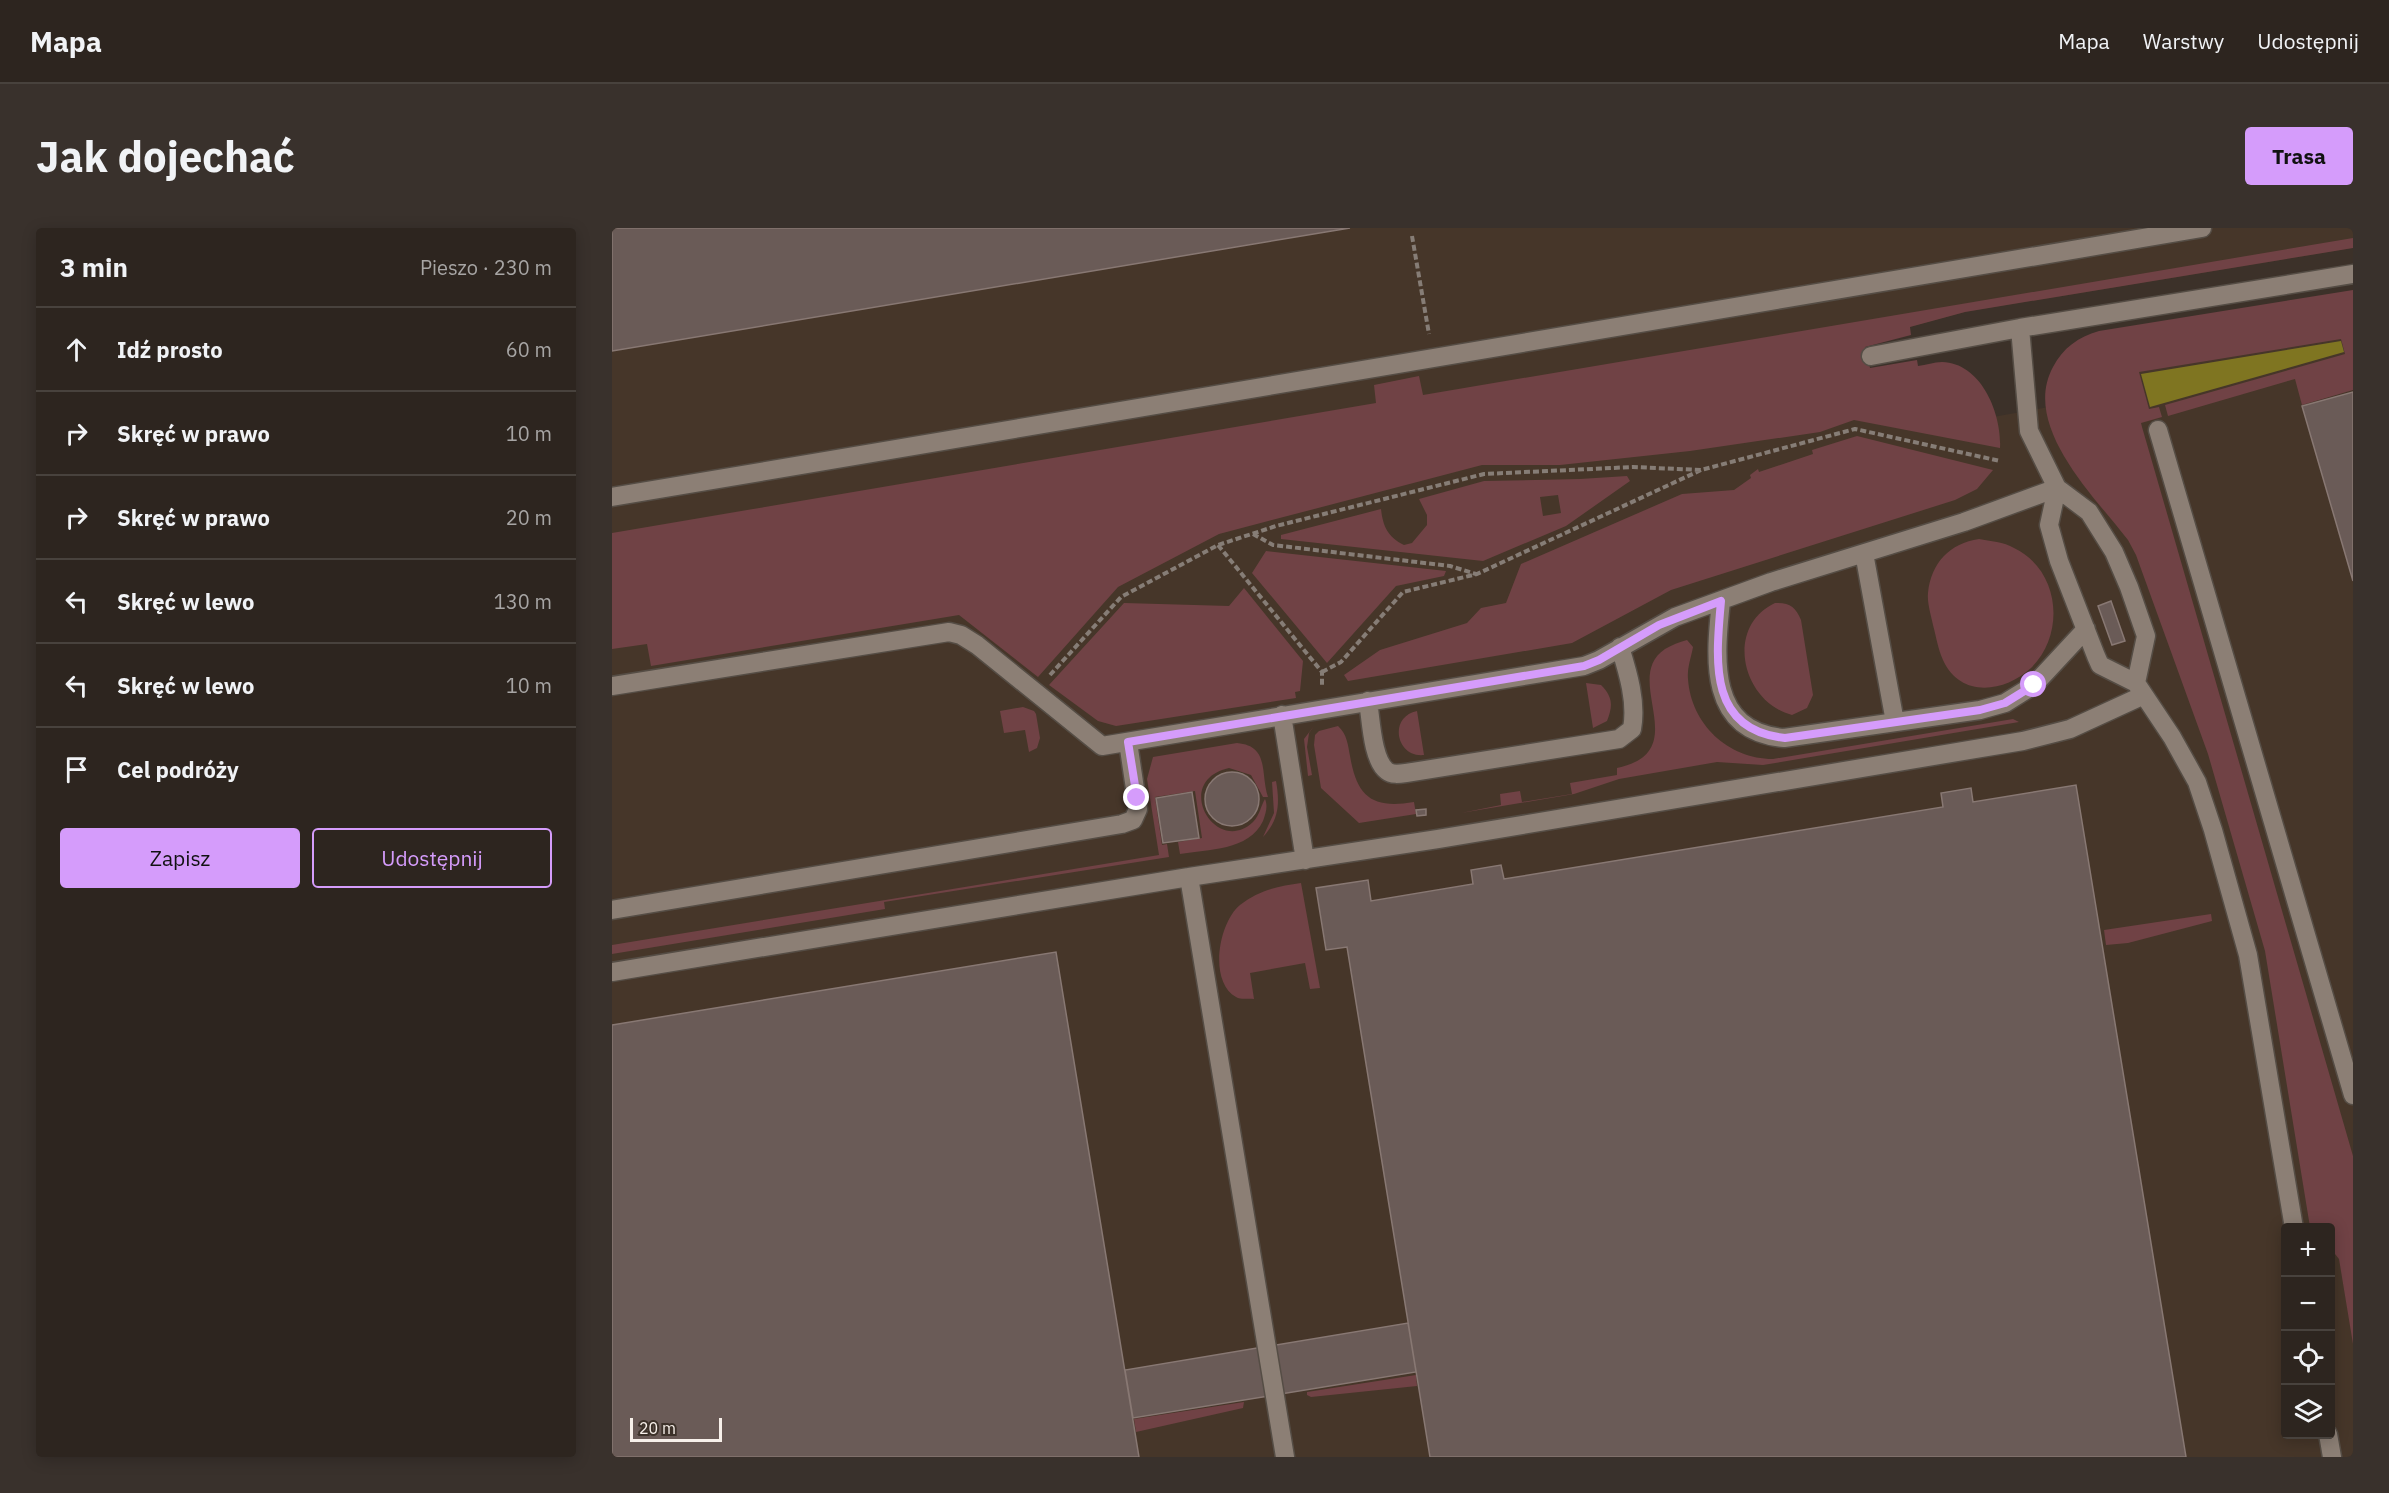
<!DOCTYPE html>
<html lang="pl">
<head>
<meta charset="utf-8">
<style>
	body { margin:0; font-family:"IBM Plex Sans",sans-serif; background:#39312c; color:#f1f3f6 }
	.controls { position:absolute; right:18px; bottom:18px; display:grid; overflow:hidden; border-radius:6px; box-shadow:0 3px 15px #0003 }
	.controls button { width:54px; height:54px; display:grid; place-items:center; padding:0; border:0; border-bottom:2px solid #48423d; background:#2d251f; color:#f1f3f6; font:30px sans-serif }
	.scale { position:absolute; left:18px; bottom:15px; width:92px; box-sizing:border-box; padding-left:6px; border:3px solid #f7f0ea; border-top:0; font-size:16px; line-height:21px; white-space:nowrap; color:#f7f0ea; -webkit-text-stroke:4px #3c3129; paint-order:stroke }
	.stop { position:absolute; width:18px; height:18px; margin:-14px; border:4px solid #d59cfb; border-radius:50%; background:#fff }
	.stop.end { background:#d59cfb; border-color:#fff; box-shadow:0 2px 6px #0008 }
	.list { margin:0; padding:0; list-style:none }
	h2 { display:flex; justify-content:space-between; align-items:center; height:78px; margin:0; padding:0 24px; font-size:26px }
	h2 small { font-size:20px; font-weight:400; color:#a7a5a4 }
	.list li { display:grid; grid-template-columns:39px 1fr auto; gap:18px; align-items:center; box-sizing:border-box; height:84px; padding:0 24px; border-top:2px solid #48423d }
	.list b { display:block; font-size:22px; white-space:nowrap }
	.list em { font-size:20px; font-style:normal; color:#a7a5a4 }
	.actions { display:flex; gap:12px; padding:18px 24px }
	.actions a { flex:1; padding:14px 0; border:2px solid #d59cfb; border-radius:6px; text-align:center; font-size:21px; color:#d59cfb }
	.actions .main { background:#d59cfb; color:#111 }
	.icon { flex:none; width:33px; height:33px; fill:none; stroke:currentColor; stroke-width:2; stroke-linecap:round; stroke-linejoin:round }
	.map { position:relative; flex:none; width:1741px; height:1229px; overflow:hidden; border-radius:6px }
	header { display:flex; align-items:center; gap:36px; box-sizing:border-box; height:84px; padding:0 30px; background:#2d251f; border-bottom:2px solid #48423d }
	header strong { font-size:28px }
	nav { display:flex; gap:33px; margin-inline-start:auto; font-size:21px }
	.intro { display:flex; align-items:center; justify-content:space-between; box-sizing:border-box; height:144px; padding:0 36px }
	h1 { margin:0; font-size:42px }
	.button { padding:15px 27px; border-radius:6px; background:#d59cfb; color:#111; font-size:21px; font-weight:700 }
	main { display:flex; gap:36px; padding:0 36px }
	aside { flex:1; background:#2d251f; border-radius:6px; box-shadow:0 3px 15px #0003 }
	.map>svg:first-child { display:block }
	.built { fill:#463629; fill-rule:evenodd }
	.green { fill:#704245; fill-rule:evenodd }
	.water { fill:#7f7521 }
	.building { fill:#6a5b57; stroke:#887873; stroke-width:1.5 }
	.lines { fill:none; stroke-linecap:round; stroke-linejoin:round }
	.service-casing { stroke:#554d45; stroke-width:21 }
	.path { stroke:#867d76; stroke-width:4; stroke-dasharray:6 3; stroke-linecap:butt }
	.service { stroke:#8c7f75; stroke-width:18 }
	.route { stroke:#d59cfb; stroke-width:8 }
</style>
</head>
<body>
<header>
<strong>Mapa</strong>
<nav><a>Mapa</a><a>Warstwy</a><a>Udostępnij</a></nav>
</header>
<div class="intro"><h1>Jak dojechać</h1><a class="button">Trasa</a></div>
<main>
<aside>
<h2>3 min<small>Pieszo · 230 m</small></h2>
<ul class="list">
<li><svg class="icon" aria-label="ahead" viewBox="0 0 24 24"><path d="M12 20V5M6 11l6-6 6 6"/></svg><div><b>Idź prosto</b></div><em>60 m</em></li>
<li><svg class="icon" aria-label="right" viewBox="0 0 24 24"><path d="M7 20v-9h11M14 6l5 5-5 5"/></svg><div><b>Skręć w prawo</b></div><em>10 m</em></li>
<li><svg class="icon" aria-label="right" viewBox="0 0 24 24"><path d="M7 20v-9h11M14 6l5 5-5 5"/></svg><div><b>Skręć w prawo</b></div><em>20 m</em></li>
<li><svg class="icon" aria-label="left" viewBox="0 0 24 24"><path d="M17 20v-9H6M10 6l-5 5 5 5"/></svg><div><b>Skręć w lewo</b></div><em>130 m</em></li>
<li><svg class="icon" aria-label="left" viewBox="0 0 24 24"><path d="M17 20v-9H6M10 6l-5 5 5 5"/></svg><div><b>Skręć w lewo</b></div><em>10 m</em></li>
<li><svg class="icon" aria-label="arrive" viewBox="0 0 24 24"><path d="M6 21V4h12l-3 4 3 4H6"/></svg><div><b>Cel podróży</b></div></li>
</ul>
<div class="actions"><a class="main">Zapisz</a><a>Udostępnij</a></div>
</aside>
<div class="map">
<svg width="1741" height="1229" viewBox="0 0 1741 1229">
	<rect width="100%" height="100%" fill="#3c3129"/>
	<!-- built -->
	<path class="built" d="M0,0h1741v20l-388,64 -56,15 -1297,226z
		M1741,87v1142h-1741v-878l1298,-214 37,60 170,-30 -11,-39zM1674,1000h44v206h-44z"/>
	<!-- green -->
	<path class="green" d="M1741,10v10l-388,64 -55,15 1,8 -46,12 5,21 47,-8 1,6c8,-1 16,-4 24,-4 40,1 60,53 58,86l-146,-28 -34,12 -130,19 -130,14h-78l-263,69 -101,53 -80,90 -79,-62 -308,51 -4,-22 -35,5v-116l764,-130 -2,-18 45,-9 4,19z
		M1741,62v100l-51,15 -7,-26 -127,37 -3,-11 180,-51 -4,-15 -202,33 10,37 10,-2 3,10 -21,6 1,4 211,729v188l-14,-85 -8,-10 -1,-21 -20,-1 -45,-276 -57,-197 -72,-199 -8,-15c-33,-43 -107,-114 -75,-173 10,-19 25,-30 46,-36z
		M1245,208l136,34 -16,19 -22,11 -284,90 -99,53 -224,38 -4,-6 36,-25 87,-27 14,-15 25,-5 15,-39 161,-70 52,-4 17,-12 -1,-3 8,-6 1,3 54,-18 -1,-4z
		M1015,248l3,5 -64,45 -83,35 -202,-22v-4l100,-26c2,18 7,28 23,36l8,-2 15,-18v-10l-8,-16 65,-18 96,-2zM946,267l3,18 -18,3 -3,-19z
		M1367,311c11,2 25,3 35,9 46,22 52,86 17,120 -27,25 -71,30 -88,-8 -5,-11 -7,-24 -10,-35 -2,-10 -6,-22 -5,-32 3,-30 22,-50 51,-54z
		M654,323l180,20 -2,5 -48,10 -69,77 -75,-90z
		M632,360l59,73 -3,30 -5,1 1,6 -180,28 -18,-5 -49,-36 75,-82 105,3z
		M1163,375c14,-1 21,4 26,17l12,75 -6,13 -15,7c-50,-13 -68,-88 -17,-112z
		M1075,412l6,7c-2,11 -6,21 -5,32 3,45 40,80 85,80l240,-40 6,3 -256,43 -46,-3 -98,17 -45,15 -113,19 40,-8 -1,-11 20,-3 2,11 50,-8 -2,-11 47,-8v-7c79,-17 3,-89 48,-119 7,-4 14,-7 22,-9z
		M974,455l15,2c12,12 12,21 6,36l-14,7z
		M411,479l11,4 2,3 4,24 -3,10 -8,4 -4,-22 -21,3 -4,-22z
		M805,483l7,44c-28,3 -36,-38 -7,-44z
		M702,498l-5,7 -2,14 5,28 -4,1 -4,-37z
		M726,498c9,8 10,19 12,30 7,41 22,53 64,46l2,12 -57,9 -38,-35 -7,-43 1,-10 4,-4z
		M625,515c33,3 23,30 31,54h-5l-12,-22 -22,-7c-58,13 -13,89 24,54 7,-7 8,-17 12,-23 3,7 1,14 -2,22 -14,30 -55,28 -83,33l-2,-12 24,-4 -7,-47 -40,6 7,48 5,-1 2,13 -285,45 1,7 -273,45v-9l547,-90 -12,-76 6,-22z
		M664,553c4,22 3,39 -13,56l11,-24 -2,-31z
		M689,655l19,105 -10,1 -5,-26 -55,10 4,26c-6,-1 -13,1 -18,-2 -28,-16 -17,-75 4,-92 19,-15 39,-19 61,-22z
		M1599,686l1,7 -84,22 -22,2 -2,-15z
		M804,1147l1,11 -106,11 -4,-2v-3z
		M632,1174l-1,6 -107,24 -2,-13z"/>
	<!-- water -->
	<path class="water" d="M1729,113l3,11 -194,55 -9,-33z"/>
	<!-- building -->
	<path class="building" d="M0,0h738l-738,123z
		M1741,164v189l-51,-175z
		M1499,373l14,40 -13,4 -14,-39z
		M593 571a27 27 0 1 1 54 0a27 27 0 1 1-54 0Z
		M1464,557l110,672h-756l-83,-510 -21,3 -10,-62 52,-8 3,21 102,-17 -2,-14 30,-5 3,14 439,-72 -2,-14 30,-5 2,14z
		M580,564l7,46 -36,5 -7,-45z
		M814,581v6l-9,1 -1,-6z
		M444,724l83,505h-527v-432z
		M796,1095l8,49 -283,46 -8,-48z"/>
	<g class="lines">
		<defs>
			<path id="service" d="M1408,100l9,103 28,57 32,24 25,40 15,35 17,49 -10,47
				M1259,128l149,-28 333,-54
				M1546,202l195,665
				M1445,260l-8,37 10,36 37,95 4,9 36,18 36,54 25,45 16,48 35,125 46,273
				M0,269l1590,-269
				M1252,325l31,169
				M1109,373c-6,57 -14,130 63,137l196,-28 25,-7 29,-18 52,-56
				M0,458l337,-54 12,3 16,10 125,101 482,-80 15,-6 76,-43 96,-35 193,-60 93,-34
				M756,473c3,18 4,59 19,70 5,4 12,3 19,2l213,-34 13,-10c5,-27 -4,-56 -12,-82
				M670,487l23,145
				M577,649l96,580
				M0,682l510,-86 11,-4 5,-11 -10,-67
				M0,744l577,-95 249,-38 585,-98 47,-12 74,-34
				M1716,1206l4,23"/>
		</defs>
		<!-- service casing -->
		<use href="#service" class="service-casing"/>
		<!-- path -->
		<path class="path" d="M800,8l17,98
			M641,306l20,11 177,21 26,8
			M606,317l104,127v15
			M710,444l19,-10 62,-70 74,-18 224,-104
			M438,447l71,-78 97,-52 58,-19 208,-52 149,-7 68,3 154,-41 145,32"/>
		<!-- service -->
		<use href="#service" class="service"/>
	</g>
	<g class="lines">
		<!-- route -->
		<path class="route" d="M525,570l-9,-56 456,-76 15,-6 60,-35 62,-24c-5,58 -14,129 64,137l195,-28 25,-7 29,-18"/>
	</g>
</svg>
<div class="controls">
<button>+</button>
<button>−</button>
<button><svg class="icon" aria-label="locate" viewBox="0 0 24 24"><circle cx="12" cy="12" r="6"/><path d="M12 2v4M12 18v4M2 12h4M18 12h4"/></svg></button>
<button><svg class="icon" aria-label="layers" viewBox="0 0 24 24"><path d="M12 4l9 5-9 5-9-5zM3 14l9 5 9-5"/></svg></button>
</div>
<div class="scale">20 m</div>
<div class="stop" style="left:1422px;top:457px"></div>
<div class="stop end" style="left:525px;top:570px"></div>
</div>
</main>
</body>
</html>
